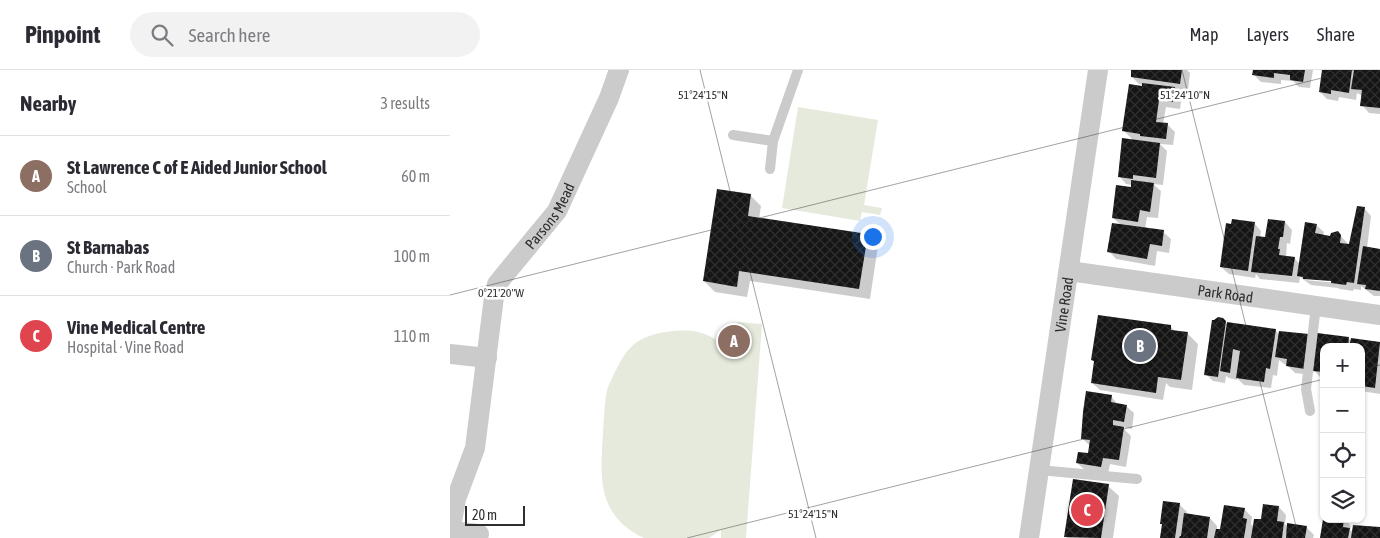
<!DOCTYPE html>
<html lang="en">
<head>
<meta charset="utf-8">
<style>
	body { margin:0; font-family:"Asap Condensed",sans-serif; background:#f2f2f3; color:#2b2b33 }
	.controls { position:absolute; right:15px; bottom:15px; display:grid; overflow:hidden; border-radius:10px; box-shadow:0 1px 4px #0004 }
	.controls button { width:45px; height:45px; display:grid; place-items:center; padding:0; border:0; border-bottom:1px solid #e1e1e2; background:#fff; color:#2b2b33; font:25px sans-serif }
	.scale { position:absolute; left:15px; bottom:12px; width:60px; box-sizing:border-box; padding-left:5px; border:2px solid #2e2e2e; border-top:0; font-size:14px; line-height:18px; white-space:nowrap; color:#2e2e2e; -webkit-text-stroke:4px #fff; paint-order:stroke }
	.you { position:absolute; left:422px; top:166px; width:18px; height:18px; margin:-12px; border:4px solid #fff; border-radius:50%; background:#1a73e8; box-shadow:0 0 0 8px #1a73e833 }
	.badge { display:grid; place-items:center; width:32px; height:32px; border-radius:50%; background:#0b8043; color:#fff; font-size:16px; font-weight:700 }
	.pin { position:absolute; translate:-50% -50%; border:2px solid #fff; box-shadow:0 1px 5px #0006 }
	.list { margin:0; padding:0; list-style:none }
	h2 { display:flex; justify-content:space-between; align-items:center; height:65px; margin:0; padding:0 20px; font-size:21px }
	h2 small { font-size:16px; font-weight:400; color:#7c7c81 }
	.list li { display:grid; grid-template-columns:32px 1fr auto; gap:15px; align-items:center; box-sizing:border-box; height:80px; padding:0 20px; border-top:1px solid #e1e1e2 }
	.list b { display:block; font-size:19px; white-space:nowrap }
	.list p { margin:0; font-size:16px; white-space:nowrap; color:#7c7c81 }
	.list em { font-size:16px; font-style:normal; color:#7c7c81 }
	.icon { flex:none; width:28px; height:28px; fill:none; stroke:currentColor; stroke-width:2; stroke-linecap:round; stroke-linejoin:round }
	.map { position:relative; flex:none; width:930px; height:468px; overflow:hidden }
	header { display:flex; align-items:center; gap:30px; box-sizing:border-box; height:70px; padding:0 25px; background:#fff; border-bottom:1px solid #e1e1e2 }
	header strong { font-size:24px }
	nav { display:flex; gap:28px; margin-inline-start:auto; font-size:18px }
	.search { width:350px; height:45px; background:#f2f2f3; display:flex; align-items:center; gap:12px; box-sizing:border-box; padding:0 18px; border-radius:28px; color:#7c7c81; font-size:19px }
	main { display:flex }
	aside { flex:1; background:#fff }
	.map>svg:first-child { display:block }
	.park { fill:#e6eadc }
	.shadow { fill:#0003; fill-rule:evenodd }
	.building { fill:url(#building-cross-hatch) }
	.lines { fill:none; stroke-linecap:round; stroke-linejoin:round }
	.service { stroke:#cbcbcb; stroke-width:10 }
	.minor { stroke:#cbcbcb; stroke-width:20 }
	.ticks { fill:none; stroke:#2e2e2e; stroke-width:1; stroke-opacity:0.45 }
	.labels { text-anchor:middle; dominant-baseline:central; stroke-width:5; stroke-linejoin:round; paint-order:stroke }
	.street-label { font-size:15px; fill:#2e2e2e; stroke:#fff }
	.ticks-label { font-size:12px; text-anchor:middle; fill:#2e2e2e; stroke:#fff; stroke-width:5; stroke-linejoin:round; paint-order:stroke }
</style>
</head>
<body>
<header>
<strong>Pinpoint</strong>
<div class="search"><svg class="icon" aria-label="search" viewBox="0 0 24 24"><circle cx="10" cy="10" r="6"/><path d="M15 15l6 6"/></svg>Search here</div>
<nav><a>Map</a><a>Layers</a><a>Share</a></nav>
</header>
<main>
<aside>
<h2>Nearby<small>3 results</small></h2>
<ul class="list">
<li><span class="badge" style="background:#8d6e63">A</span><div><b>St Lawrence C of E Aided Junior School</b><p>School</p></div><em>60 m</em></li>
<li><span class="badge" style="background:#6b7280">B</span><div><b>St Barnabas</b><p>Church · Park Road</p></div><em>100 m</em></li>
<li><span class="badge" style="background:#e0444e">C</span><div><b>Vine Medical Centre</b><p>Hospital · Vine Road</p></div><em>110 m</em></li>
</ul>
</aside>
<div class="map">
<svg width="930" height="468" viewBox="0 0 930 468">
	<defs>
		<pattern id="building-cross-hatch" width="8" height="8" patternUnits="userSpaceOnUse" patternTransform="scale(1.25)"><rect width="8" height="8" fill="#151515"/><path d="M0 0l8 8M0 8l8-8" fill="none" stroke="#2f2f2f"/></pattern>
	</defs>
	<rect width="100%" height="100%" fill="#fff"/>
	<!-- park -->
	<path class="park" d="M348,37l80,13 -14,85 18,3 -2,7 -18,-3 -2,9 -78,-13z
		M287,252l25,2 -16,214h-25v-8l-12,8h-65c-47,-22 -44,-60 -41,-105 1,-13 1,-28 4,-42 1,-6 5,-12 7,-17 5,-10 10,-21 19,-29 15,-13 47,-17 65,-13 14,3 26,13 36,21z"/>
	<!-- shadow -->
	<path class="shadow" d="M683,0h54l3,3 -2,17 -12,-1 6,6 -2,14 -14,-2 -3,17 5,1 7,7 -2,13 -13,-1 7,7 -4,34 -10,-1 8,7 -3,27 -11,-1 -2,12 18,3 8,7 -2,14 -12,-2 -2,15 -39,-7 -7,-8 12,-26 -8,-7 19,-29v-4l-6,-1 -7,-8 15,-35 -10,-10 19,-46 -4,-1 -7,-7z
		M804,0h59l-3,18 -11,-1 -6,-6 -12,-1v4l-20,-2 -7,-7z
		M873,0h57v44l-11,-1 -7,-8 1,-9 -6,-3 -1,7 -17,-3 -1,4 -11,-2 -7,-7z
		M300,125l11,11 -2,13 108,16 11,11 -8,53 -120,-18 -3,16 -32,-5 -11,-11z
		M914,138l7,8 -4,32 13,2v46h-6l-13,-10v4l-7,-1 -1,2 -13,-2 -2,-1 -27,-3 -11,-8 -1,6 -39,-4 -4,-5 -1,4 -26,-4 -8,-7 33,-44 7,8 -1,7h6l19,-16 7,8 -2,14 -3,-1 -1,14 8,1 6,6 16,-39 8,7 -1,4 9,1 6,-4 12,13zM855,207l32,3v3l-32,-3z
		M772,249l6,6 47,5 5,5 68,3 3,3 1,-2 28,4v51l-19,-3v-44h-37v31h-3l-8,-9 -1,6 -17,-2 -8,-8 -3,-1 -5,-4 -2,16 -4,-1 -2,13 -27,-3 -7,-7v2l-8,-2 -3,-2 -1,7 -12,-2 -7,-7z
		M721,257l5,5 12,2 10,10 -6,46 -22,-3 -4,-4 -3,17 -63,-10 -8,-7 3,-20 -2,-3z
		M661,326l7,9 8,1 8,7 -2,16 -10,-2 9,9 -5,31 -16,-3 -2,10 -23,-4 -8,-7 12,-8 1,-9 -8,-8z
		M658,416l11,10 -6,42h-46l-2,-2z
		M729,434l8,8 -1,3 24,3 7,8v4l4,1 23,-22 8,8 -1,7 3,3 25,-20 7,8 -1,9 3,4 18,-1 8,8 -1,3h-152z
		M874,449h20l7,7 -1,4 3,2 27,-4v10h-59z"/>
	<!-- building -->
	<path class="building" d="M681,0h51l-2,14 -49,-7z
		M803,0h52l-2,12 -13,-2v-5l-16,-2v5l-22,-3z
		M872,0h30l-3,23 -18,-3v4l-12,-2z
		M904,0h26v38l-20,-2 2,-16 -11,-1z
		M692,13l33,4 -2,15 -14,-2 -3,22 12,1 -2,16 -26,-3v-2l-18,-3 7,-47 13,2z
		M672,68l38,5 -4,35 -23,-3v4l-15,-2z
		M681,110l23,3 -4,29 -10,-2 -2,12 -26,-4 4,-33 15,2z
		M267,119l34,5 -3,22 120,18 -9,55 -120,-18 -2,16 -34,-6z
		M907,136l8,1 -11,76 -7,-1 -1,3 -15,-2v-2l-28,-2v-2l-6,-1 8,-54 12,2 -2,9 15,3 1,-3 7,-2 3,4 -1,8 9,1z
		M782,149l23,3 -7,49 -28,-4 6,-44 5,1z
		M818,149l17,2 -2,16h-3l-2,12h2l-1,6 16,2 -3,19 -41,-4 5,-36 9,1z
		M662,153l52,7 -2,16 -12,-2 -3,15 -40,-7z
		M913,176l17,3v42l-15,-2 1,-4 -9,-1z
		M648,245l73,10v5l17,2 -7,48 -23,-3 -2,16 -65,-10 3,-22 -3,-1z
		M768,247l5,1 3,3 -8,56 -14,-2 8,-55h2z
		M777,252l49,7 -6,40 -4,-1 -2,14 -28,-4 4,-27 -7,-2 -3,24 -10,-2z
		M829,261l30,3 -4,35 -19,-3 1,-7 -12,-2z
		M867,263l32,4 -1,10h-24v25l-12,-1z
		M901,268l29,4 -5,46 -14,-2v-39h-12z
		M636,321l26,4 -1,7 16,3 -3,17 -11,-2v5l11,2 -5,33 -16,-2 -2,9 -25,-4 2,-11 10,1 2,-13 -9,-1 2,-27z
		M623,409l36,5 -8,54 -37,-1z
		M713,431l17,2 -5,35h-15l2,-14h-2z
		M813,434l16,2 -2,15 7,1 -2,16h-31l3,-19h7z
		M774,435l21,3 -2,10 4,1 -3,19h-30l2,-9h4z
		M734,443l26,4 -3,21h-28l1,-2h1z
		M873,449h21l-1,8 7,1 -2,10h-28z
		M837,453l20,3 -2,12h-19z
		M903,455l27,2v11h-29z"/>
	<g class="lines">
		<!-- service -->
		<path class="service" d="M283,65l40,6
			M320,99l3,-28 25,-71
			M860,341l-4,-22 10,-83
			M589,400l98,9"/>
		<!-- minor -->
		<g class="minor">
			<path id="s1" d="M619,201l311,44"/>
			<path d="M0,284l37,4"/>
			<path d="M0,461l29,3"/>
			<path id="s2" d="M0,463l6,-34 19,-51 19,-151 3,-13 60,-73 52,-113 10,-28"/>
			<path id="s3" d="M579,468l69,-468"/>
		</g>
	</g>
	<!-- ticks -->
	<path class="ticks" d="M250,0l116,468M732,0l117,468M0,225l904,-225M911,300l19,-5M237,468l637,-159"/>
	<g class="labels">
		<!-- street labels -->
		<g class="street-label">
			<text stroke="none"><textPath href="#s2" startOffset="341">Parsons Mead</textPath></text>
			<text stroke="none"><textPath href="#s1" startOffset="158">Park Road</textPath></text>
			<text stroke="none"><textPath href="#s3" startOffset="236">Vine Road</textPath></text>
		</g>
	</g>
	<g class="ticks-label">
		<text x="253" y="29">51°24'15"N</text>
		<text x="735" y="29">51°24'10"N</text>
		<text x="51" y="227">0°21'20"W</text>
		<text x="363" y="448">51°24'15"N</text>
	</g>
</svg>
<div class="controls">
<button>+</button>
<button>−</button>
<button><svg class="icon" aria-label="locate" viewBox="0 0 24 24"><circle cx="12" cy="12" r="6"/><path d="M12 2v4M12 18v4M2 12h4M18 12h4"/></svg></button>
<button><svg class="icon" aria-label="layers" viewBox="0 0 24 24"><path d="M12 4l9 5-9 5-9-5zM3 14l9 5 9-5"/></svg></button>
</div>
<div class="scale">20 m</div>
<div class="you"></div>
<div class="pin badge" style="left:284px;top:271px;background:#8d6e63">A</div>
<div class="pin badge" style="left:690px;top:276px;background:#6b7280">B</div>
<div class="pin badge" style="left:637px;top:440px;background:#e0444e">C</div>
</div>
</main>
</body>
</html>
